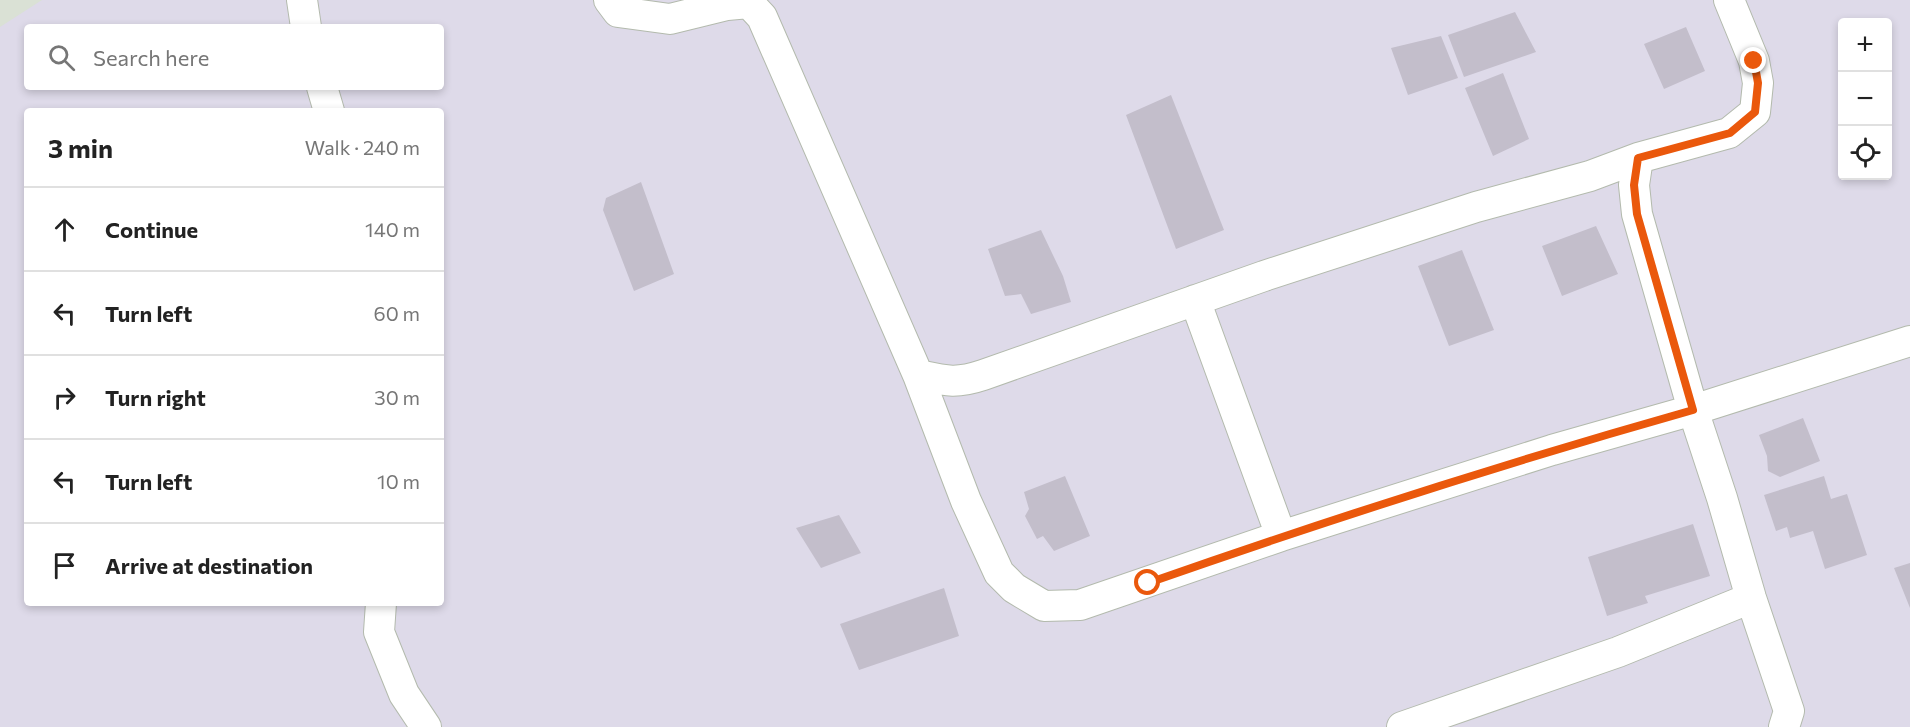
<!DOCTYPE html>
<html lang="en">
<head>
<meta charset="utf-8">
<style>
	body { margin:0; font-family:Commissioner,sans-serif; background:#f2f2f2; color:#222 }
	.controls { position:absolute; right:18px; top:18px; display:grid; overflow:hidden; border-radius:6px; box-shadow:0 3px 9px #0003 }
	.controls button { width:54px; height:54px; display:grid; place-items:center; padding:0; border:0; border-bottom:2px solid #e0e0e0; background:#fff; color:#222; font:30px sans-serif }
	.stop { position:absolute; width:18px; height:18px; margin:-14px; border:4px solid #ea580c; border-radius:50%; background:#fff }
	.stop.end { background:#ea580c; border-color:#fff; box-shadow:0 2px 6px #0008 }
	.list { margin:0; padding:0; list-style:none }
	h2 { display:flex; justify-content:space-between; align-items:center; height:78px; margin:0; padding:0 24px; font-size:26px }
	h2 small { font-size:20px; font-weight:400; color:#767676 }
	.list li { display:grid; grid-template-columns:39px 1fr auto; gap:18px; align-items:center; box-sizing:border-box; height:84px; padding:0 24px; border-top:2px solid #e0e0e0 }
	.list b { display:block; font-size:22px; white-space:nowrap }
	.list em { font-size:20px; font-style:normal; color:#767676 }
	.icon { flex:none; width:33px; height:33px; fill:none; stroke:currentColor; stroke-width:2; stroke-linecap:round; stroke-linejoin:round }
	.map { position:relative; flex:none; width:1910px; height:727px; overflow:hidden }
	.search { position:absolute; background:#fff; box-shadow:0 3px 9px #0003; left:24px; top:24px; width:420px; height:66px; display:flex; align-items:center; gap:15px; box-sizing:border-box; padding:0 21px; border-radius:6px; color:#767676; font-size:22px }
	.panel { position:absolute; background:#fff; box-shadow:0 3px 9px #0003; left:24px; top:108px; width:420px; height:498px; border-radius:6px }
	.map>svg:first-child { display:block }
	.airport { fill:#dae1d5 }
	.building { fill:#c3becb }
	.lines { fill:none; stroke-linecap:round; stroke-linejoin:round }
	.minor-casing { stroke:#b3baad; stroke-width:32 }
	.minor { stroke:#fff; stroke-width:30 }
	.route { stroke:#ea580c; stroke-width:8 }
</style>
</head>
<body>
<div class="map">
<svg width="1910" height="727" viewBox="0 0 1910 727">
	<rect width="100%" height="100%" fill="#dedae9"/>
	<!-- airport -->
	<path class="airport" d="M0,0h42l-42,27z"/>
	<!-- building -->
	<path class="building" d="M1515,12l21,40 -72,25 -16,-42z
		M1686,27l19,44 -41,18 -20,-45z
		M1441,36l17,42 -50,17 -17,-47z
		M1503,73l26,66 -36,17 -28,-68z
		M1171,95l53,135 -48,19 -50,-134z
		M641,182l33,92 -40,17 -31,-81 3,-12z
		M1596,226l22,48 -56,22 -20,-50z
		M1041,230l22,46 8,26 -40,12 -10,-20 -16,2 -17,-47z
		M1462,250l32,80 -45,16 -31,-80z
		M1803,418l17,43 -40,16 -12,-6 -1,-15 -8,-21z
		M1065,476l25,60 -36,15 -11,-15 -6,3 -12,-23 4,-7 -5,-17z
		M1824,476l7,23 16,-5 20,61 -42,14 -12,-38 -23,7 -3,-11 -11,4 -12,-36z
		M839,515l22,38 -40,15 -25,-40z
		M1693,524l17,52 -65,20 3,7 -41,13 -19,-59z
		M1910,563v45l-16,-40z
		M944,588l15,48 -100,34 -19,-46z"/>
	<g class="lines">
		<defs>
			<path id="minor" d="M302,0l4,27
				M609,0l9,12 52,7 57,-14 22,-2 13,14 156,358c28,6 38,9 65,0l281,-99 212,-69 114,-31 48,-18 91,-25 26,-21 3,-29 -4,-22 -25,-61
				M322,87l7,24
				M1638,158l-4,27 3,29 56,196 29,88 29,100 38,113 -5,16
				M1195,300l86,236
				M918,375l48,126 33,72 15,15 30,18 36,-1 201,-69 271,-86 141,-40 217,-69
				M381,603l-2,29 25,62 22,33
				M1402,727l216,-75 133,-54"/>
		</defs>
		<!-- minor casing -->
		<use href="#minor" class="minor-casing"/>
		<!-- minor -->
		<use href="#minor" class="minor"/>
	</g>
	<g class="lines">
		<!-- route -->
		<path class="route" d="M1148,583c180,-63 361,-121 545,-173l-56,-196 -3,-29 4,-27 92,-25 25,-21 3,-29 -4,-22"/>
	</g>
</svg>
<div class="controls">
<button>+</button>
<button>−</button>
<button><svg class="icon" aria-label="locate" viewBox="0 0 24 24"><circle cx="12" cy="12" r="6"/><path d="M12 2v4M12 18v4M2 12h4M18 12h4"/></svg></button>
</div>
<div class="stop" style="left:1148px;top:583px"></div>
<div class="stop end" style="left:1754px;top:61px"></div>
<div class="search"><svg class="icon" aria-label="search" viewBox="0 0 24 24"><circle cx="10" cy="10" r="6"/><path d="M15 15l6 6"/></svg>Search here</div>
<section class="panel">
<h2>3 min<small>Walk · 240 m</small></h2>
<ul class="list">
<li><svg class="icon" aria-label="ahead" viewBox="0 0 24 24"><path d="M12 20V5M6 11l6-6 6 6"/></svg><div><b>Continue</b></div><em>140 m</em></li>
<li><svg class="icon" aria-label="left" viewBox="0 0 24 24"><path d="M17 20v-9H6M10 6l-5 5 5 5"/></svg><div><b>Turn left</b></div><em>60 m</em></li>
<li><svg class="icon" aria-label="right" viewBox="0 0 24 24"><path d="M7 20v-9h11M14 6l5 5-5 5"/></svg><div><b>Turn right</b></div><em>30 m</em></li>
<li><svg class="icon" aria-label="left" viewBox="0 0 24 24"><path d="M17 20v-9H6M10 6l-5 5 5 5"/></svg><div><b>Turn left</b></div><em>10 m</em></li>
<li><svg class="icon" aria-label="arrive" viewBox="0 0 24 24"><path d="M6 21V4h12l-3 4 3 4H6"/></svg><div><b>Arrive at destination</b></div></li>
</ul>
</section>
</div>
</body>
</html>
